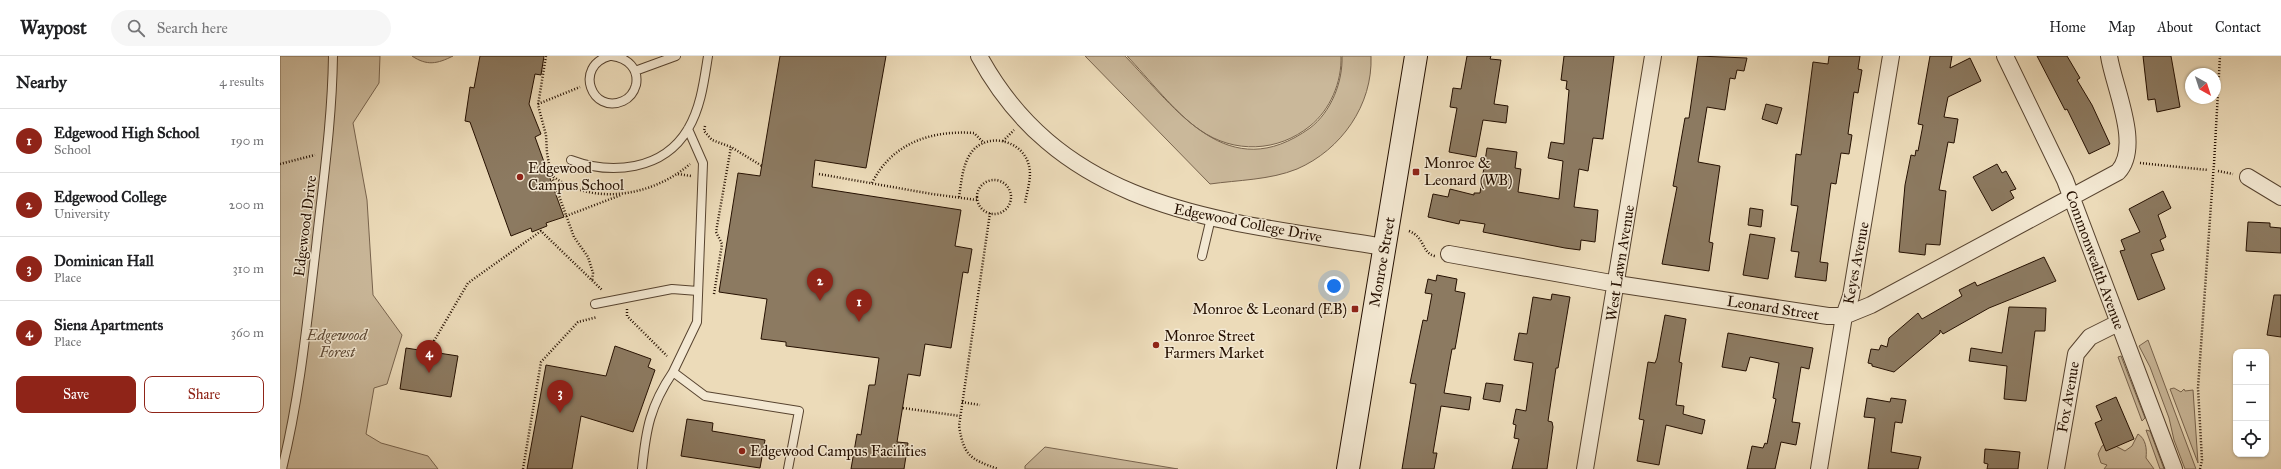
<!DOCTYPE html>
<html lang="en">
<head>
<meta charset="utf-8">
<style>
	body { margin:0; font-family:"IM FELL Great Primer",serif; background:#f6f6f6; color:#202124 }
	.controls { position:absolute; right:12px; bottom:12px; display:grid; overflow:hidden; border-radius:8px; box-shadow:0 1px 3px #0004 }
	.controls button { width:36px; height:36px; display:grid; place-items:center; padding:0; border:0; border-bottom:1px solid #e0e0e0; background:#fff; color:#202124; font:20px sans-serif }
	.compass { position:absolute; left:1905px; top:12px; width:36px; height:36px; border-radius:50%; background:#fff; box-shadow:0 1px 3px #0004; rotate:141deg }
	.you { position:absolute; left:1054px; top:230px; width:14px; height:14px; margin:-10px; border:3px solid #fff; border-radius:50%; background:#1a73e8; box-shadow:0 0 0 6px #1a73e833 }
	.badge { display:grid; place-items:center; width:26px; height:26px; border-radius:50%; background:#8f2418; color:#fff; font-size:13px; font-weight:700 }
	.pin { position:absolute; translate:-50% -33px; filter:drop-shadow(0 1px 2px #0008) }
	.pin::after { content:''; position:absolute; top:21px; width:14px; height:12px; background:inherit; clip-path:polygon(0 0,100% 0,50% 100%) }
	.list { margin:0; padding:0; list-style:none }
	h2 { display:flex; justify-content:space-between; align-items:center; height:52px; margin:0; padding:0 16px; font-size:17px }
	h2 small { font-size:13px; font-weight:400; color:#757577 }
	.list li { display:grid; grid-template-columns:26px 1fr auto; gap:12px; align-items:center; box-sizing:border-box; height:64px; padding:0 16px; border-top:1px solid #e0e0e0 }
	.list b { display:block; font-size:15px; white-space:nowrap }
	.list p { margin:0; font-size:13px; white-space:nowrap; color:#757577 }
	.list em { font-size:13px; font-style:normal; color:#757577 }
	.actions { display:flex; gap:8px; padding:12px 16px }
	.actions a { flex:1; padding:9px 0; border:1px solid #8f2418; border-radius:8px; text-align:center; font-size:14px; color:#8f2418 }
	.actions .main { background:#8f2418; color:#fff }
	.icon { flex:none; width:22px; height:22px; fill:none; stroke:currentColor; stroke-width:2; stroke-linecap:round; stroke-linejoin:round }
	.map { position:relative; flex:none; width:2001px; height:413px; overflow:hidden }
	header { display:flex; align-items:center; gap:24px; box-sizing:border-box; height:56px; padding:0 20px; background:#fff; border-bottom:1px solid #e0e0e0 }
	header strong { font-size:19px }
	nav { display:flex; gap:22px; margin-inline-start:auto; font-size:14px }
	.search { width:280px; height:36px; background:#f6f6f6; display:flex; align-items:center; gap:10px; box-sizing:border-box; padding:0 14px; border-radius:22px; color:#757577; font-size:15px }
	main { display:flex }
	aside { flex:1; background:#fff }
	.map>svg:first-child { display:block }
	.green { fill:#cab89a; stroke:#78644e }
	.building { fill:#8c7a61; stroke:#251001 }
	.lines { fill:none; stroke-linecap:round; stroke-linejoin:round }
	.lane-casing { stroke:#57432f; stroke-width:10 }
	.street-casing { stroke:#57432f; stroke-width:18 }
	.secondary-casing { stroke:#251001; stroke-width:24 }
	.path { stroke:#251001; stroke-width:2.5; stroke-dasharray:1 2; stroke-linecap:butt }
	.lane { stroke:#f3e8d2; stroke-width:8 }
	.street { stroke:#f3e8d2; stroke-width:16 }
	.secondary { stroke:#f3e8d2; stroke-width:22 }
	.path-bridge { stroke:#251001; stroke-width:2.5; stroke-dasharray:1 2; stroke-linecap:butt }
	.poi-dot { fill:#8f2418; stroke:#f3e8d2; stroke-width:1.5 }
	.labels { text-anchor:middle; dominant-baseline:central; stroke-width:3; stroke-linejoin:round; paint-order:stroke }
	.poi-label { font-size:15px; fill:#251001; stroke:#f3e8d2; text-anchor:start }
	.street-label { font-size:15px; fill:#251001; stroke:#f3e8d2 }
	.park-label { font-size:15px; font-style:italic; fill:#5f4b37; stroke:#f3e8d2 }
</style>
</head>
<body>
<header>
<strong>Waypost</strong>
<div class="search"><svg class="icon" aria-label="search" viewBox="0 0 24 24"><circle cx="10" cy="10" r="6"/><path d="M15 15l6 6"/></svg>Search here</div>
<nav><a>Home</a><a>Map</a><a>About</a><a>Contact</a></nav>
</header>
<main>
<aside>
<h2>Nearby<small>4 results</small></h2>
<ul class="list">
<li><span class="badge">1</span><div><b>Edgewood High School</b><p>School</p></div><em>190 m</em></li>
<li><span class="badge">2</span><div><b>Edgewood College</b><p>University</p></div><em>200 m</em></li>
<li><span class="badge">3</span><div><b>Dominican Hall</b><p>Place</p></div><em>310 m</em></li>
<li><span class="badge">4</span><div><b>Siena Apartments</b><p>Place</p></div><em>360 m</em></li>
</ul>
<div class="actions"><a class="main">Save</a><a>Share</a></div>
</aside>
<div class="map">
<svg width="2001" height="413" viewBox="0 0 2001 413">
	<rect width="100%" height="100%" fill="#ecdbb9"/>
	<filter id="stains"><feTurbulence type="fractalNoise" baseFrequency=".005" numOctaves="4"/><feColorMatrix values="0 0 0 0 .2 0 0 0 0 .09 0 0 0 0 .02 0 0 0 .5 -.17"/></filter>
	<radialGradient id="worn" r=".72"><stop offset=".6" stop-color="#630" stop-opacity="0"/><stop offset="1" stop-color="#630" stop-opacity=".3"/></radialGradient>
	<!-- green -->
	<path class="green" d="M0,0h100l-1,27 -26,40 14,77 6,95 29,40 -15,49 -13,4 -8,46 15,9 47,13 10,13h-158z
		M132,0h41c-16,8 -26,10 -41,0z
		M805,0h40c52,54 103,131 185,72 21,-16 33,-46 32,-72h29c2,49 -30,94 -74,113 -27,11 -59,11 -87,15z
		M847,0h214c1,26 -11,54 -31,70 -32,26 -76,28 -110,4 -24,-16 -52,-52 -73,-74z
		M1868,284l48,129h-11l-11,-29 -5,-22 -19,-51 -11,-21z
		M1841,300l24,62 -3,3 -24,-64z
		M1894,332l7,4 3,-3 1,2 8,-1 5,73 -28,-74z
		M1866,374l4,1 14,38h-4z
		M1858,378c8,5 9,15 8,24l8,11h-50l3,-4 -6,-2 -3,-9 4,-8 6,-4 17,9 7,-5z
		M765,391l133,22h-153v-3z"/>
	<!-- building -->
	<path class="building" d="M200,0h64l-3,19 -6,-1 -6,30 12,30 -6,3 29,80 -18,6 1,3 -15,6 -1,-4 -20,8 -41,-114 -5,-1 5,-34 4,1z
		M500,0h106l-20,112 -51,-8 -3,27 149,23 -6,36 17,3 -4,24 -5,-1 -12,76 -26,-4 -5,32 -12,-2 -11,68 11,1 -4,26h-53l6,-35 4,1 8,-50h6l4,-27 -93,-12v-4l-25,-3 6,-40 -48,-7 19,-119 22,3z
		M1187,0h24l-1,3 11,1 -7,44 14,2 -2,17 -23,-3 -7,37 -27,-5 8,-44 -7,-1 3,-19 8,1z
		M1284,0h50l-11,83 -10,-1 -5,33 -9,-2 -5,38 24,3 -3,32 -14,-2 -1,10 -15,-2 -82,-16 2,-8 -25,-4 -1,4 -31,-7 5,-23 15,3 2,-8 24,6v-2h6l7,-45 30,4 -2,16 6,1 -3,23 41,7 4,-38 -15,-3 3,-16 13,2 5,-54 -3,-1 1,-8 -6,-1z
		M1418,0l49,2 -3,13 -7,-1 -2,9 -5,-1 -5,32 -18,-3 -9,55 22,4 -11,76 4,1 -4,28 -47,-7 15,-77 -4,-1 12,-68h4z
		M1549,0h31l-2,13 4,1 -4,23 -4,-1 -6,42 4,1 -3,19 -8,-1 -5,31 -5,-1 -11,79 8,1 -2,18 -31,-4 4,-25 -8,-1 7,-45 -7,-1 5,-51 5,1 12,-93 15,2z
		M1650,0h22l-2,12 20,-10 11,23 -33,16 -4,20 14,2 -4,24 -6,-1 -9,48 7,1 -6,54 -14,-1 -1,11 -26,-3 6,-67 6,-30 4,1 1,-6 2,1 5,-26 -5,-1z
		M1757,0h30l13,22 -3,2 15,25 18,39 -21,10 -22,-45 -2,1z
		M1863,0h28l9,51 -23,5 -2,-13 -7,1z
		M1486,48l16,4 -5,16 -15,-5z
		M1717,108l5,9 4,-2 10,18 -6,2 4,7 -22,13 -19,-34z
		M1883,135l8,17 -13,7 8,22 -6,3 4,10 -13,4 14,35 -27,11 -18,-49 5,-1 -4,-10 19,-8 -11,-23z
		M1470,152l13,2 -2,17 -13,-2z
		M1968,166l22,1v4l11,1v25l-35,-2z
		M1470,178l25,4 -7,41 -25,-4z
		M1764,201l12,24 -67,27 -46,26 -3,-4v3l-46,39 -22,-6v-2l-4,-1 3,-14 8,1 2,-5 6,2 2,-9 29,-25 4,6 40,-23 -3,-6 16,-8 2,4z
		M1157,219l20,4 -2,12 10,2 -10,56h-3l-8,44 27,4 -2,13 -28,-4 -8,47h4l-3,16h-32l14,-85 -6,-1 13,-63 4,1 5,-27 -7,-1 3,-14 8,2z
		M1272,238l18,3 -12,71h-2l-8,53 4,1 1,5 -6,42h-35l7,-30 -5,-1 2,-13 -3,-1 3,-15 10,2 7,-48 -19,-3 5,-27 8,1 6,-37 18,3z
		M1994,239h7v42l-14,-2z
		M1729,251l37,1 -1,23h-10l-9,70 -22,-2 3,-33 -38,-5 2,-13 31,5z
		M1385,259l21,4 -7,43 3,1 -6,42 8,1 -1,8 22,6 -3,14 -36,-9 -7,40 -22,-4 7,-41 -5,-1 9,-57 7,1 2,-5z
		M1448,277l85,15 -4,21 -8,-2 -9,55 8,1 -4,22 -15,-3 -6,27h-28l5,-23 11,2 2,-5 2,1 9,-45 -3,-1 6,-35 -29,-6 -4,14 -24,-4z
		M335,290l36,13 -3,8 7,3 -22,62 -52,-16 -9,53h-45l19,-104 60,11z
		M126,292l52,8 -7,41 -51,-8z
		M1206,327l17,2 -3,17 -17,-3z
		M1836,341l18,42 -28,12 -11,-28 7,-3 -6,-14z
		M1587,342l23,4 1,-4 15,2 -4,23 -7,-1 -4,30 30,5 -3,12h-50l7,-51 -11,-1z
		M407,363l26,4 -1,8 53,9 -5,28 -79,-12z
		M1705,393l35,3 -2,17h-31l1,-5 -4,-1z"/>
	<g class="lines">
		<defs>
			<path id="lane" d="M330,0c-37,10 -18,59 13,45 7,-3 11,-9 13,-16 3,-16 -8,-27 -24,-29
				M355,15l41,-15
				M408,73l15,34 -6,159 -24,50 32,24 94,15 -11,58
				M291,104c40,15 92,11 117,-31 13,-22 16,-48 20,-73
				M922,200l9,-38
				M315,248l77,-15 26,2
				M2,413c18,-73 25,-147 34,-222 7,-65 16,-125 17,-191
				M362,413c4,-40 8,-63 31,-97"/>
			<path id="street" d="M699,0c86,158 248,165 405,191
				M1725,0l60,124 109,289
				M1968,121l33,20
				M1169,198l168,30 211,32h16l27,-11 247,-133c24,-26 -4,-84 -9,-116
				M1305,413l68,-413
				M1539,413l25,-153 7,-20 40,-240
				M1776,413l20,-115 14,-17 28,-14"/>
			<path id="secondary" d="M1068,413l68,-413"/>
		</defs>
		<!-- lane casing -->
		<use href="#lane" class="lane-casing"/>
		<!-- street casing -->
		<use href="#street" class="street-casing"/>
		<!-- secondary casing -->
		<use href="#secondary" class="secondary-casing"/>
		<!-- path -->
		<path class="path" d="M266,0l-8,49 8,30 1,18 4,21 23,63 14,20 5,16 -1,8
			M258,48l42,-17
			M425,70l-1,5 8,9 19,7 31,19
			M723,85l11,-11
			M1860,107l68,7
			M0,108l35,-9
			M1934,108l6,-108
			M1938,115l15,3
			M398,118l13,2
			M539,118l113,20 45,6
			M271,119c42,32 102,21 139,-11
			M697 141a17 17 0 1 1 34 0a17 17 0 1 1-34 0Z
			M592,127c20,-40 59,-53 102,-50l10,10
			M679,141c2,-12 3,-28 9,-39 13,-28 55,-20 61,8 3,11 -2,25 -4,37
			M710,157l-31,213c5,30 11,33 39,43
			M286,160l55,-21
			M1129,175c17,7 12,22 26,25
			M434,238l8,-50 -6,-12 15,-85
			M347,253v7l40,40
			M153,294l1,-9 34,-58 73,-52 61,59
			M682,346l18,3
			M623,352l57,8
			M243,413l18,-107 37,-40 19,-5
			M1920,413l2,-9 -4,-72 15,-212"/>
		<!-- lane -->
		<use href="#lane" class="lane"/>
		<!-- street -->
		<use href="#street" class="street"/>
		<!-- secondary -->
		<use href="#secondary" class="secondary"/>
		<!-- path-bridge -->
		<path class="path-bridge" d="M1933,120l1,-12"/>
	</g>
	<!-- markers -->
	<g class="poi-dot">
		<rect x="1132" y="112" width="8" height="8" rx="2"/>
		<circle cx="240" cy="121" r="4"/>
		<rect x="1071" y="249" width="8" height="8" rx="2"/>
		<circle cx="876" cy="289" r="4"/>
		<circle cx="462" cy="395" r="4"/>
	</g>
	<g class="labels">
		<!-- poi labels -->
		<g class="poi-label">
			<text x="1144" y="107">Monroe &amp;<tspan x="1144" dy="17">Leonard (WB)</tspan></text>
			<text x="248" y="112">Edgewood<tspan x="248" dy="17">Campus School</tspan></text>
			<text x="1067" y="253" text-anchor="end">Monroe &amp; Leonard (EB)</text>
			<text x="884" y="280">Monroe Street<tspan x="884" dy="17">Farmers Market</tspan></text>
			<text x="470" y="395">Edgewood Campus Facilities</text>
		</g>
		<!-- street labels -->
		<g class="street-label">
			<text transform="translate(968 167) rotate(11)">Edgewood College Drive</text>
			<text transform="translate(25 170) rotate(-83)">Edgewood Drive</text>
			<text transform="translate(1815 204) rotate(70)">Commonwealth Avenue</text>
			<text transform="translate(1102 206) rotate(-80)">Monroe Street</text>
			<text transform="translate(1340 207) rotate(-81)">West Lawn Avenue</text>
			<text transform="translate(1576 207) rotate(-79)">Keyes Avenue</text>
			<text transform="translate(1493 252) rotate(9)">Leonard Street</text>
			<text transform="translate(1788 341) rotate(-80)">Fox Avenue</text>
		</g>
		<!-- park labels -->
		<g class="park-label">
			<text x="57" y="279">Edgewood<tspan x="57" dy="17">Forest</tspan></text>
		</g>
	</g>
	<rect width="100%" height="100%" filter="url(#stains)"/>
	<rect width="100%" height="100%" fill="url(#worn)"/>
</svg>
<div class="controls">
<button>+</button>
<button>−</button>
<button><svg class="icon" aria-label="locate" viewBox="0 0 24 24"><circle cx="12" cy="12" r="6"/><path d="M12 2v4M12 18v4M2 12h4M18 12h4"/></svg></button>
</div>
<svg class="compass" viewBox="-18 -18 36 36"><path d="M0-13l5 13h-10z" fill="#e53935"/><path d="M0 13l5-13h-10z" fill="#757577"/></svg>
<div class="you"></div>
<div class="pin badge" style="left:579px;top:266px">1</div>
<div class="pin badge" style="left:540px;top:245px">2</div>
<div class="pin badge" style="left:280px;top:357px">3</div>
<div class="pin badge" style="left:149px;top:317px">4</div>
</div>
</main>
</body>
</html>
